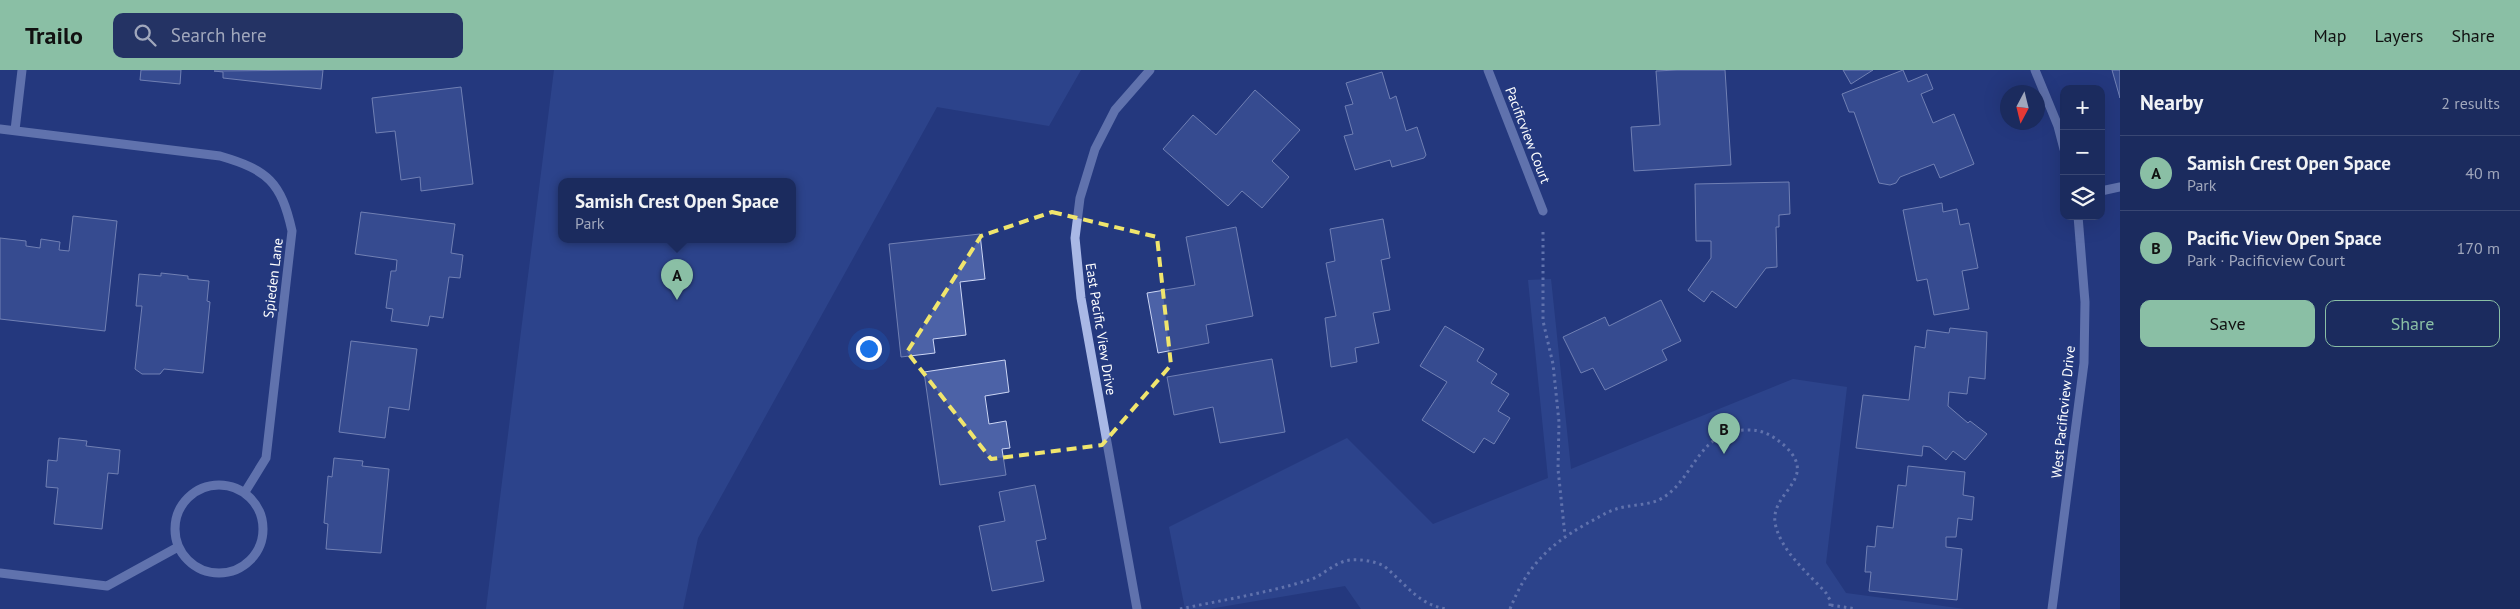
<!DOCTYPE html>
<html lang="en">
<head>
<meta charset="utf-8">
<style>
	body { margin:0; font-family:"PT Sans",sans-serif; background:#243364; color:#f1f3f6 }
	.controls { position:absolute; right:15px; top:15px; display:grid; overflow:hidden; border-radius:10px; box-shadow:0 5px 20px #0002 }
	.controls button { width:45px; height:45px; display:grid; place-items:center; padding:0; border:0; border-bottom:1px solid #394773; background:#1b2b5e; color:#f1f3f6; font:25px sans-serif }
	.compass { position:absolute; left:2000px; top:15px; width:45px; height:45px; border-radius:50%; background:#1b2b5e; box-shadow:0 5px 20px #0002; rotate:187deg }
	.you { position:absolute; left:868px; top:278px; width:18px; height:18px; margin:-12px; border:4px solid #fff; border-radius:50%; background:#1a73e8; box-shadow:0 0 0 8px #1a73e833 }
	.badge { display:grid; place-items:center; width:32px; height:32px; border-radius:50%; background:#8abfa5; color:#111; font-size:16px; font-weight:700 }
	.pin { position:absolute; translate:-50% -41px; filter:drop-shadow(0 1px 2px #0008) }
	.pin::after { content:''; position:absolute; top:26px; width:18px; height:15px; background:inherit; clip-path:polygon(0 0,100% 0,50% 100%) }
	.popup { position:absolute; left:558px; top:108px; width:238px; height:65px; box-sizing:border-box; display:grid; place-content:center; border-radius:10px; background:#1b2b5e; filter:drop-shadow(0 1px 4px #0005); font-size:16px; white-space:nowrap; color:#a0a7bc }
	.popup b { font-size:19px; color:#f1f3f6 }
	.popup::after { content:''; position:absolute; left:50%; top:100%; margin-left:-10px; border:10px solid transparent; border-top-color:#1b2b5e }
	.list { margin:0; padding:0; list-style:none }
	h2 { display:flex; justify-content:space-between; align-items:center; height:65px; margin:0; padding:0 20px; font-size:21px }
	h2 small { font-size:16px; font-weight:400; color:#a0a7bc }
	.list li { display:grid; grid-template-columns:32px 1fr auto; gap:15px; align-items:center; box-sizing:border-box; height:75px; padding:0 20px; border-top:1px solid #394773 }
	.list b { display:block; font-size:19px; white-space:nowrap }
	.list p { margin:0; font-size:16px; white-space:nowrap; color:#a0a7bc }
	.list em { font-size:16px; font-style:normal; color:#a0a7bc }
	.actions { display:flex; gap:10px; padding:15px 20px }
	.actions a { flex:1; padding:11px 0; border:1px solid #8abfa5; border-radius:10px; text-align:center; font-size:18px; color:#8abfa5 }
	.actions .main { background:#8abfa5; color:#111 }
	.icon { flex:none; width:28px; height:28px; fill:none; stroke:currentColor; stroke-width:2; stroke-linecap:round; stroke-linejoin:round }
	.map { position:relative; flex:none; width:2120px; height:539px; overflow:hidden }
	header { display:flex; align-items:center; gap:30px; box-sizing:border-box; height:70px; padding:0 25px; background:#8abfa5; color:#111 }
	header strong { font-size:24px }
	nav { display:flex; gap:28px; margin-inline-start:auto; font-size:18px }
	.search { width:350px; height:45px; background:#243364; display:flex; align-items:center; gap:12px; box-sizing:border-box; padding:0 18px; border-radius:10px; color:#a0a7bc; font-size:19px }
	main { display:flex }
	aside { flex:1; background:#1b2b5e }
	.map>svg:first-child { display:block }
	.green { fill:#37519b; fill-rule:evenodd }
	.building { fill:#4c62a7; stroke:#ccd6f5 }
	.lines { fill:none; stroke-linecap:round; stroke-linejoin:round }
	.path { stroke:#a9b8e6; stroke-width:3; stroke-dasharray:2.5 4; stroke-linecap:butt }
	.minor { stroke:#a9b8e6; stroke-width:9 }
	.marked { fill:none; stroke:#f0e56d; stroke-width:4; stroke-dasharray:10 6; stroke-linejoin:round }
	.labels { text-anchor:middle; dominant-baseline:central; stroke-width:4; stroke-linejoin:round; paint-order:stroke }
	.street-label { font-size:14px; fill:#fff; stroke:#24397e }
</style>
</head>
<body>
<header>
<strong>Trailo</strong>
<div class="search"><svg class="icon" aria-label="search" viewBox="0 0 24 24"><circle cx="10" cy="10" r="6"/><path d="M15 15l6 6"/></svg>Search here</div>
<nav><a>Map</a><a>Layers</a><a>Share</a></nav>
</header>
<main>
<div class="map">
<svg width="2120" height="539" viewBox="0 0 2120 539">
	<rect width="100%" height="100%" fill="#24397e"/>
	<!-- green -->
	<path class="green" d="M554,0h527l-32,56 -112,-19 -239,431 -15,71h-197zM562,111h230v58h-230z
		M1551,209l20,190 222,-90 54,8 -21,176 20,30 119,16h-604l-16,-23 -136,23h-24l-16,-82 178,-89 86,86 115,-46 -20,-198z"/>
	<!-- building -->
	<path class="building" d="M141,0h40l-1,14 -40,-4z
		M323,0l-2,19 -98,-11v-6l-9,-1z
		M1677,0h48l6,95 -97,6 -3,-44 29,-2 -4,-54z
		M1843,0h30l-22,14z
		M1903,0l5,12 19,-8 6,15 -12,5 12,29 21,-9 20,50 -34,14 -6,-14 -34,13 -4,6 -6,2 -11,-2 -25,-71h-5l-7,-18z
		M2112,0h8v28z
		M1382,2l8,27 6,-3 10,35 11,-4 9,28 -2,3 -32,9 -2,-7 -35,10 -11,-34 9,-2 -8,-28 8,-2 -7,-21z
		M461,17l12,97 -52,7 -1,-14 -19,3 -6,-49 -19,2 -4,-35z
		M1255,20l45,40 -28,31 17,16 -27,31 -20,-17 -14,15 -65,-57 30,-34 23,20z
		M1789,112l1,32 -11,1v12h-3l1,40 -11,1 -30,40 -24,-17 -8,11 -16,-12 23,-32v-17h-15l-1,-57z
		M1942,133l1,9 14,-3 3,16 9,-2 9,45 -16,3 7,38 -35,6 -7,-36 -10,2 -14,-71z
		M361,142l94,12 -4,29 12,2 -3,23 -11,-1 -6,41 -13,-2 -2,10 -37,-5 2,-12 -7,-1 5,-37h5l1,-11 -42,-6z
		M73,146l44,5 -12,110 -105,-12v-81l26,3v5l14,2 1,-9 19,3 -1,8 10,1z
		M1383,149l7,39 -9,2 9,50 -17,3 6,30 -24,5 2,14 -26,5 -6,-49 11,-2 -10,-53 9,-2 -5,-32z
		M1236,157l17,89 -47,9 3,18 -51,10 -11,-60 48,-8 -9,-48z
		M980,164l5,45 -25,3 6,53 -33,4 2,14 -34,4 -12,-113z
		M161,203l27,3v3l21,2 -2,20 3,1 -7,71 -39,-4 -4,5h-18l-7,-5 7,-63h-6l3,-32 22,2z
		M1661,230l20,41 -19,9 5,10 -62,30 -12,-22 -12,5 -18,-36 42,-20 4,9z
		M1445,256l39,23 -7,12 20,13 -6,9 18,11 -11,17 12,7 -16,26 -10,-6 -10,15 -52,-33 25,-38 -27,-16z
		M1950,258l37,4 -2,47 -16,-2 -2,17 -18,-2 -1,14 20,17 2,-2 17,13 -22,26 -12,-9 -7,9 -16,-13 -7,-1 -1,10 -66,-8 7,-53 46,5 6,-54 10,2 2,-18 22,3z
		M351,271l66,8 -8,61 -20,-3 -4,31 -46,-6z
		M1272,289l13,73 -65,11 -7,-36 -39,8 -7,-38z
		M1005,290l4,32 -24,4 4,28 17,-3 4,27 -8,1 4,26 -66,10 -16,-113z
		M59,368l28,3 -1,5 34,4 -2,24 -10,-1 -6,56 -48,-5 4,-36 -12,-1 2,-27 9,1z
		M334,388l29,3 -1,5 27,3 -8,84 -55,-4 2,-25 -4,-1 4,-47 4,1z
		M1908,396l57,6 -2,23 11,2 -2,23 -14,-2 -2,19h-10v10l16,2 -5,51 -88,-9 2,-19h-6l2,-26 8,1 2,-21 16,2 5,-43 8,1z
		M1035,415l11,54 -10,2 8,40 -52,10 -13,-65 26,-5 -6,-29z"/>
	<g class="lines">
		<!-- path -->
		<path class="path" d="M1543,162v89l10,43 6,58 -1,47 7,67
			M1831,535l25,4
			M1180,539c43,-9 87,-16 129,-29 14,-4 25,-18 41,-20 11,-1 24,1 34,6 21,17 35,40 64,43
			M1510,539c17,-42 36,-62 76,-85 10,-5 20,-12 30,-15 15,-5 35,-3 48,-12 30,-19 35,-67 82,-67 16,-1 28,6 40,17 34,34 -20,46 -10,80 7,26 33,47 50,66l4,7v9"/>
		<!-- minor -->
		<path class="minor" d="M1488,0l55,141
			M2035,0l23,56 6,23
			M0,59l220,27c48,14 61,26 72,75l-26,227 -21,34
			M15,60l7,-60
			M2101,121l19,-4
			M175 459a44 44 0 1 1 88 0a44 44 0 1 1-88 0Z
			M0,503l107,13 71,-39
			M1137,539l-56,-311 -6,-60 5,-40 15,-49 20,-39 35,-40
			M2052,539l32,-246 1,-61 -7,-86"/>
	</g>
	<!-- marked area -->
	<path d="M0 0H2120V539H0ZM1052,142l105,25 14,128 -69,80 -111,14 -84,-107 74,-116z" fill="#24397e" fill-opacity=".55" fill-rule="evenodd"/>
	<path class="marked" d="M1052,142l105,25 14,128 -69,80 -111,14 -84,-107 74,-116z"/>
	<g class="labels">
		<!-- street labels -->
		<g class="street-label">
			<text transform="translate(1528 65) rotate(69)">Pacificview Court</text>
			<text transform="translate(273 208) rotate(-83)">Spieden Lane</text>
			<text transform="translate(1101 259) rotate(81)">East Pacific View Drive</text>
			<text transform="translate(2063 342) rotate(-84)">West Pacificview Drive</text>
		</g>
	</g>
</svg>
<div class="controls">
<button>+</button>
<button>−</button>
<button><svg class="icon" aria-label="layers" viewBox="0 0 24 24"><path d="M12 4l9 5-9 5-9-5zM3 14l9 5 9-5"/></svg></button>
</div>
<svg class="compass" viewBox="-18 -18 36 36"><path d="M0-13l5 13h-10z" fill="#e53935"/><path d="M0 13l5-13h-10z" fill="#a0a7bc"/></svg>
<div class="you"></div>
<div class="pin badge" style="left:677px;top:230px">A</div>
<div class="popup"><b>Samish Crest Open Space</b>Park</div>
<div class="pin badge" style="left:1724px;top:384px">B</div>
</div>
<aside>
<h2>Nearby<small>2 results</small></h2>
<ul class="list">
<li><span class="badge">A</span><div><b>Samish Crest Open Space</b><p>Park</p></div><em>40 m</em></li>
<li><span class="badge">B</span><div><b>Pacific View Open Space</b><p>Park · Pacificview Court</p></div><em>170 m</em></li>
</ul>
<div class="actions"><a class="main">Save</a><a>Share</a></div>
</aside>
</main>
</body>
</html>
